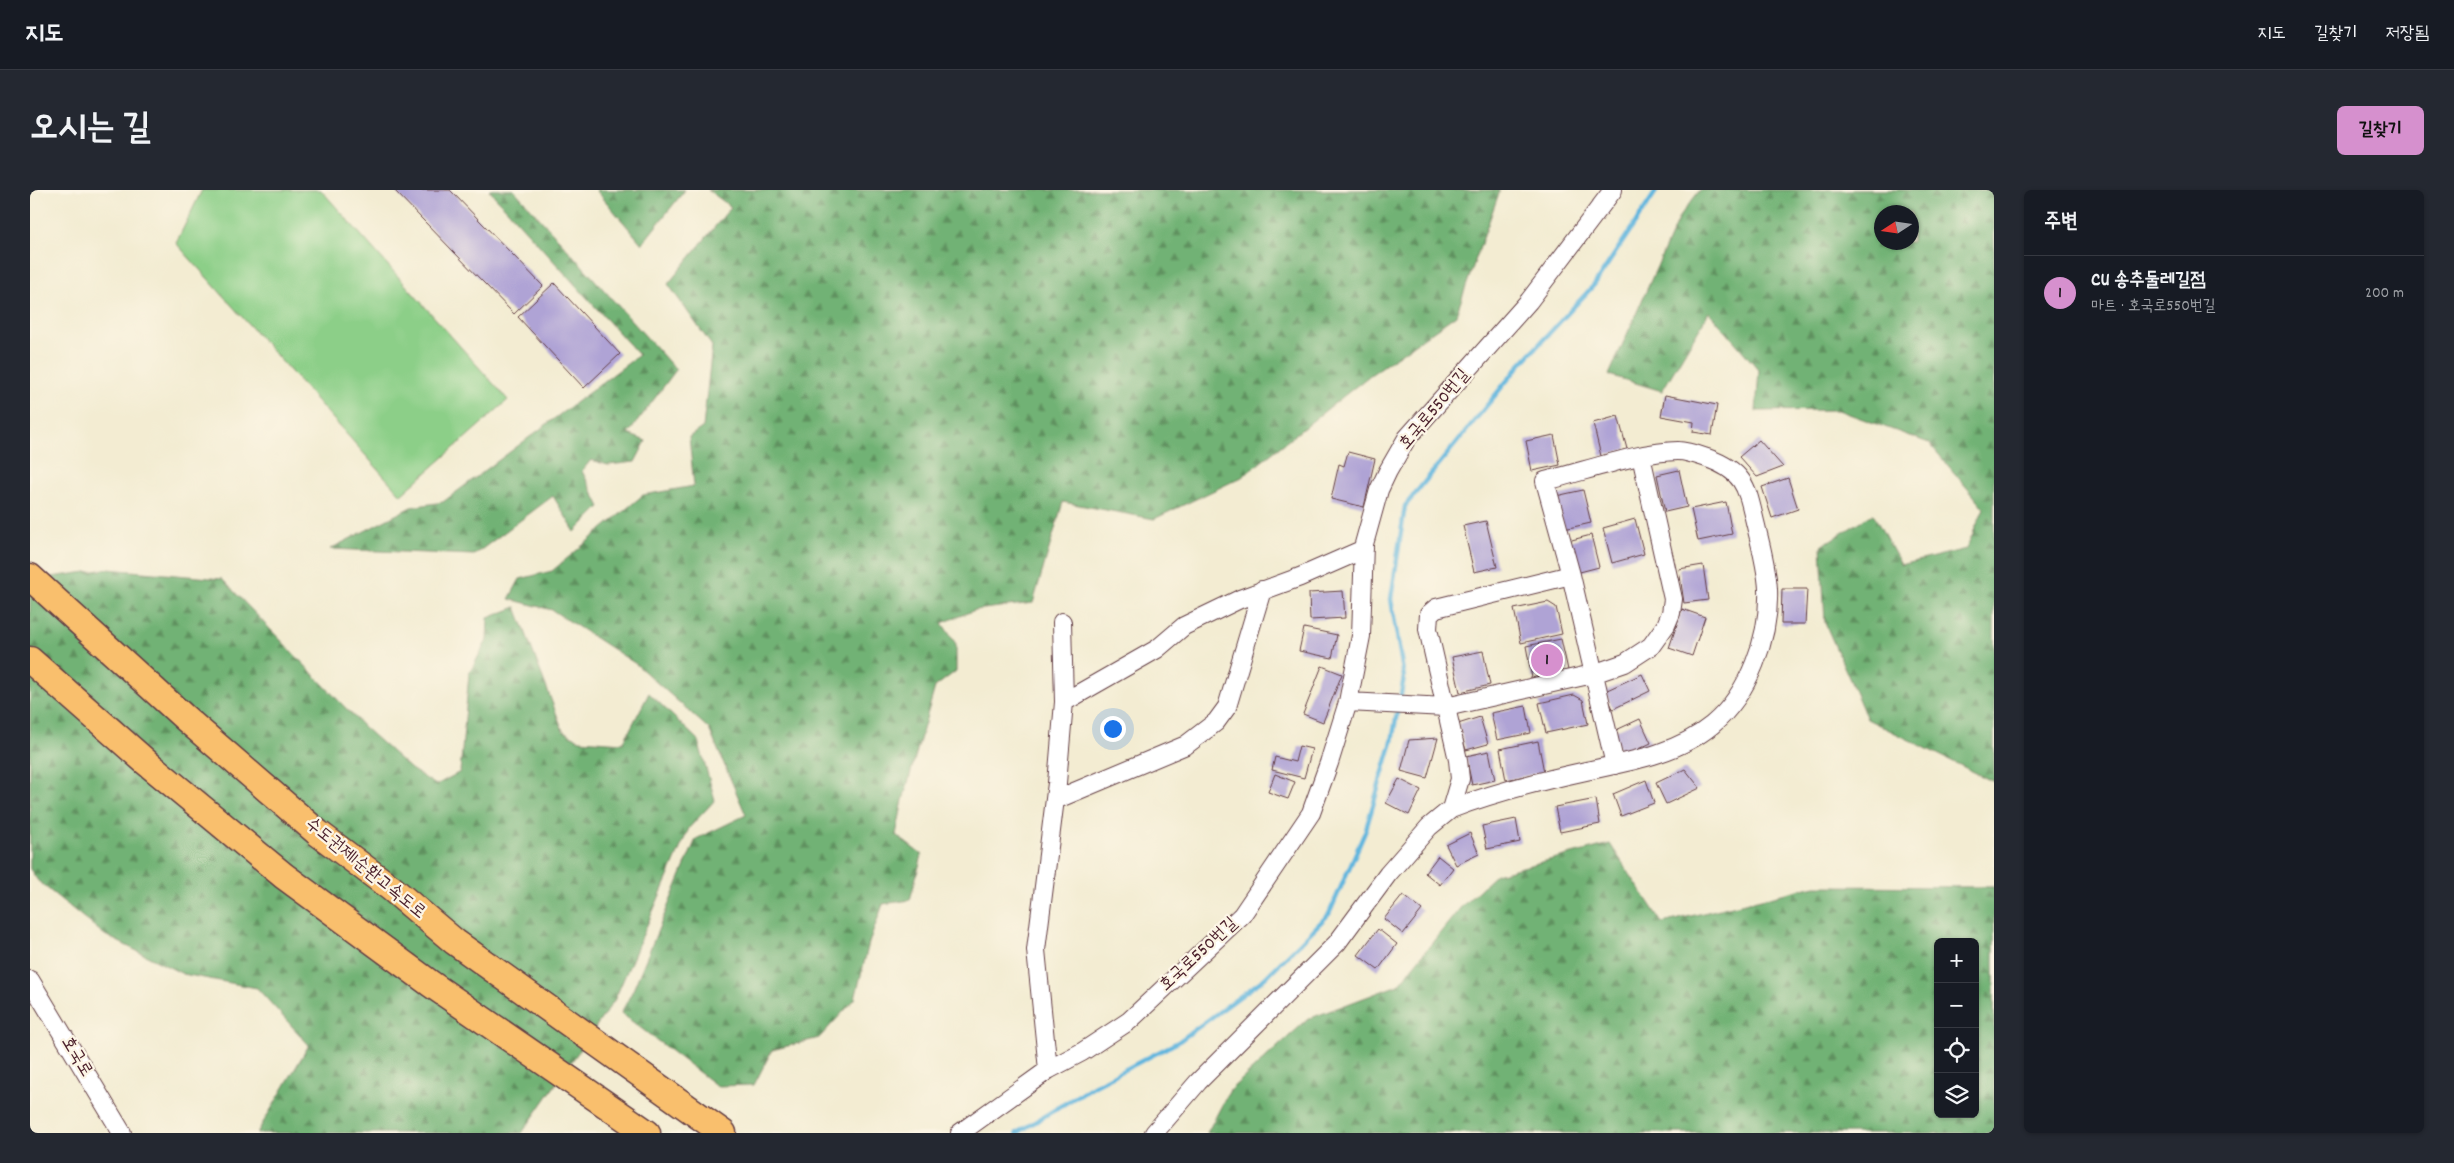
<!DOCTYPE html>
<html lang="ko">
<head>
<meta charset="utf-8">
<style>
	body { margin:0; font-family:Dekko,"Poor Story",sans-serif; background:#242831; color:#f1f3f6 }
	.controls { position:absolute; right:15px; bottom:15px; display:grid; overflow:hidden; border-radius:8px; box-shadow:0 1px 4px #0004 }
	.controls button { width:45px; height:45px; display:grid; place-items:center; padding:0; border:0; border-bottom:1px solid #363941; background:#171b24; color:#f1f3f6; font:25px sans-serif }
	.compass { position:absolute; left:1844px; top:15px; width:45px; height:45px; border-radius:50%; background:#171b24; box-shadow:0 1px 4px #0004; rotate:258deg }
	.you { position:absolute; left:1082px; top:538px; width:18px; height:18px; margin:-12px; border:4px solid #fff; border-radius:50%; background:#1a73e8; box-shadow:0 0 0 8px #1a73e833 }
	.badge { display:grid; place-items:center; width:32px; height:32px; border-radius:50%; background:#d690ce; color:#111; font-size:16px; font-weight:700 }
	.pin { position:absolute; translate:-50% -50%; border:2px solid #fff; box-shadow:0 1px 5px #0006 }
	.list { margin:0; padding:0; list-style:none }
	h2 { display:flex; justify-content:space-between; align-items:center; height:65px; margin:0; padding:0 20px; font-size:21px }
	h2 small { font-size:16px; font-weight:400; color:#9ea1a6 }
	.list li { display:grid; grid-template-columns:32px 1fr auto; gap:15px; align-items:center; box-sizing:border-box; height:75px; padding:0 20px; border-top:1px solid #363941 }
	.list b { display:block; font-size:19px; white-space:nowrap }
	.list p { margin:0; font-size:16px; white-space:nowrap; color:#9ea1a6 }
	.list em { font-size:16px; font-style:normal; color:#9ea1a6 }
	.icon { flex:none; width:28px; height:28px; fill:none; stroke:currentColor; stroke-width:2; stroke-linecap:round; stroke-linejoin:round }
	.map { position:relative; flex:none; width:1964px; height:943px; overflow:hidden; border-radius:8px }
	header { display:flex; align-items:center; gap:30px; box-sizing:border-box; height:70px; padding:0 25px; background:#171b24; border-bottom:1px solid #363941 }
	header strong { font-size:24px }
	nav { display:flex; gap:28px; margin-inline-start:auto; font-size:18px }
	.intro { display:flex; align-items:center; justify-content:space-between; box-sizing:border-box; height:120px; padding:0 30px }
	h1 { margin:0; font-size:35px }
	.button { padding:12px 22px; border-radius:8px; background:#d690ce; color:#111; font-size:18px; font-weight:700 }
	main { display:flex; gap:30px; padding:0 30px }
	aside { flex:1; background:#171b24; border-radius:8px; box-shadow:0 1px 4px #0004 }
	.map>svg:first-child { display:block }
	.forest { fill:url(#forest-firs); stroke:#5e6850; fill-rule:evenodd }
	.garden { fill:#8ccf88; stroke:#6b775a }
	.lines { fill:none; stroke-linecap:round; stroke-linejoin:round }
	.stream { stroke:#61b6de; stroke-width:4.5 }
	.building { fill:#afa3d5 }
	.minor-casing { stroke:#633e44; stroke-width:20 }
	.highway-casing { stroke:#633e44; stroke-width:29 }
	.minor { stroke:#fff; stroke-width:18 }
	.highway { stroke:#f9bf6d; stroke-width:26 }
	.labels { text-anchor:middle; dominant-baseline:central; stroke-width:4.5; stroke-linejoin:round; paint-order:stroke }
	.street-label { font-size:18px; fill:#4a1f2b; stroke:#fcf5e5 }
</style>
</head>
<body>
<header>
<strong>지도</strong>
<nav><a>지도</a><a>길찾기</a><a>저장됨</a></nav>
</header>
<div class="intro"><h1>오시는 길</h1><a class="button">길찾기</a></div>
<main>
<div class="map">
<svg width="1964" height="943" viewBox="0 0 1964 943">
	<defs>
		<pattern id="forest-firs" width="22" height="20" patternUnits="userSpaceOnUse" patternTransform="scale(1.25)"><rect width="22" height="20" fill="#71b274"/><path d="M5 1l3.5 6h-7zM16 11l3.5 6h-7z" fill="#5f905f"/></pattern>
	</defs>
	<rect width="100%" height="100%" fill="#fcf5e5"/>
	<filter id="ink" filterUnits="userSpaceOnUse"><feTurbulence type="fractalNoise" baseFrequency=".02" numOctaves="2"/><feDisplacementMap in="SourceGraphic" scale="10" xChannelSelector="R" yChannelSelector="G"/><feConvolveMatrix kernelMatrix="1 2 1 2 8 2 1 2 1" color-interpolation-filters="sRGB"/></filter>
	<filter id="wash" filterUnits="userSpaceOnUse"><feTurbulence type="fractalNoise" baseFrequency=".0096" numOctaves="4" result="noise"/><feDisplacementMap in="SourceGraphic" scale="20" xChannelSelector="R" yChannelSelector="G"/><feGaussianBlur stdDeviation="1.12" result="paint"/><feColorMatrix in="noise" values="0 0 0 0 0 0 0 0 0 0 0 0 0 0 0 0 0 1.4 0 .05"/><feComposite in="paint" operator="in"/></filter>
	<g filter="url(#wash)">
		<rect width="100%" height="100%" fill="#f3ecd2"/>
		<!-- forest -->
		<path class="forest" d="M459,0h25l162,180 -48,64 18,7 -11,21 -27,3 -17,-5 -9,11 18,36 -25,25 -22,-36 -79,59 -144,-6 81,-42 32,-5 196,-147z
			M566,0h89l-43,54z
			M678,0h792l-44,125 -87,61 -127,101 -88,42 -91,-17 -30,101 -58,7 -33,13 14,21v27l-21,16 -32,113 -7,35 26,20 -12,45 -27,4 -14,39 -14,56 -36,39 -47,12 -18,35 -37,1 -96,-73 12,-23 63,-151 50,-24 -37,-86 -73,-65 -84,-54 -43,-11 11,-20 32,-8 91,-76 51,-9 -5,-49 14,-10 9,-81 -44,-62 63,-77z
			M1670,0h294v592l-127,-63 -42,-96 -4,-77 52,-32 28,51 65,-16 18,-41 -55,-65 -91,-33 -82,1 3,-41 -50,-58 -47,79 -53,-16 70,-158zM1852,22h30v30h-30z
			M78,379l114,10 142,148 47,42 25,16 24,-13 9,-98 18,-34 1,-22 28,-11 47,124 17,9 43,3 26,-50 49,47 17,60 -26,28 -74,171 -93,134h-265l52,-88 -52,-57 -74,-14 -78,-39 -67,-54 -8,-12v-289z
			M1580,654l52,79 153,-37 179,1v246h-787l23,-43 78,-71 90,-34 63,-78 35,-33zM1908,752h37v172h-37z"/>
		<!-- garden -->
		<path class="garden" d="M172,0h119l187,210 -107,95 -225,-252z"/>
		<g class="lines">
			<!-- stream -->
			<path class="stream" d="M1370,510l4,-23 -13,-78 14,-93 114,-140 75,-81 63,-95
				M987,943l78,-48 83,-43 87,-64 64,-64 36,-82 27,-90 6,-35"/>
		</g>
		<g id="blocks">
			<!-- building -->
			<path class="building" d="M364,0h56l93,96 -29,28z
				M524,93l66,71 -36,34 -66,-71z
				M1635,205l52,10 -5,30 -19,-3 1,-10 -33,-6z
				M1588,226l9,33 -26,7 -8,-33z
				M1524,245l6,30 -28,6 -6,-30z
				M1729,250l24,27 -26,10 -18,-20z
				M1318,262l27,7 -11,48 -33,-8 8,-35 5,2z
				M1649,280l8,37 -22,5 -8,-37z
				M1758,288l10,31 -26,9 -10,-31z
				M1553,300l8,33 -27,6 -8,-33z
				M1696,312l6,32 -34,7 -7,-32z
				M1605,329l9,35 -32,9 -9,-35z
				M1456,331l11,46 -23,5 -11,-46z
				M1561,345l8,32 -23,6 -8,-32z
				M1673,375l5,35 -24,3 -5,-34z
				M1752,399h25l-2,35h-24z
				M1313,401l2,27 -35,2 -1,-27z
				M1518,412l8,5 6,27 -41,9 -7,-34z
				M1652,419l23,8 -13,39 -23,-8z
				M1274,438l33,7 -5,23 -33,-7z
				M1531,449l7,31 -36,8 -6,-32z
				M1453,461l7,34 -30,7 -8,-35z
				M1292,476l20,8 -19,48 -20,-8z
				M1612,484l8,17 -37,18 -8,-18z
				M1544,505l9,5 5,24 -42,9 -7,-30z
				M1496,516l5,27 -34,7 -6,-27z
				M1450,527l8,27 -22,6 -8,-26z
				M1610,529l11,24 -28,13 -11,-24z
				M1408,548l-11,40 -26,-7 8,-31z
				M1508,551l6,31 -38,8 -6,-31z
				M1269,556l13,3 -8,29 -32,-8 3,-13 20,5z
				M1459,561l6,29 -23,5 -6,-29z
				M1655,579l15,19 -34,16 -10,-21z
				M1245,584l20,8 -7,17 -20,-7z
				M1369,589l22,11 -12,25 -23,-12z
				M1616,590l8,23 -33,13 -8,-22z
				M1566,609l4,25 -40,8 -5,-25z
				M1486,629l4,23 -33,7 -5,-23z
				M1440,643l9,21 -23,11 -10,-20z
				M1408,666l15,12 -13,17 -15,-12z
				M1373,705l19,15 -19,24 -19,-15z
				M1348,739l19,15 -19,26 -20,-15z"/>
		</g>
	</g>
	<g filter="url(#ink)">
		<use href="#blocks" fill-opacity="0" stroke="#633e44" stroke-width="1"/>
		<g class="lines">
			<defs>
				<path id="minor" d="M1541,385l-135,33 -7,6 -1,15 30,131 2,19 -9,30c44,-17 89,-28 135,-38 42,-9 91,-17 126,-46 37,-31 58,-88 56,-136 -1,-20 -7,-43 -12,-63 -9,-36 -9,-54 -49,-68 -9,-3 -20,-7 -29,-7 -37,0 -95,21 -133,30l26,94 44,190
					M1034,512l93,-53 27,-23 56,-27 60,-22 64,-28
					M1318,512l98,5 147,-33 32,-11 26,-17 15,-21 5,-12 2,-14 -32,-143
					M1025,610l131,-55 30,-23 11,-15 35,-117
					M0,790l92,153
					M1018,880l-12,-120 21,-167 7,-81 -2,-80
					M930,943l88,-63 34,-18 47,-31 113,-106 69,-102 18,-50 19,-61 13,-66 3,-92 15,-54 9,-19 19,-33 122,-137 84,-111
					M1124,943l44,-51 139,-139 51,-69 41,-47 22,-18"/>
				<path id="highway" d="M0,387l155,141 133,115 73,55 64,54 268,191
					M0,470l116,102 138,114 147,108 216,149"/>
			</defs>
			<!-- minor casing -->
			<use href="#minor" class="minor-casing"/>
			<!-- highway casing -->
			<use href="#highway" class="highway-casing"/>
			<!-- minor -->
			<use href="#minor" class="minor"/>
			<!-- highway -->
			<use href="#highway" class="highway"/>
		</g>
	</g>
	<g class="labels">
		<!-- street labels -->
		<g class="street-label">
			<text transform="translate(1405 220) rotate(-50)">호국로550번길</text>
			<text transform="translate(335 679) rotate(39)">수도권제1순환고속도로</text>
			<text transform="translate(1169 765) rotate(-43)">호국로550번길</text>
			<text transform="translate(46 867) rotate(59)">호국로</text>
		</g>
	</g>
</svg>
<div class="controls">
<button>+</button>
<button>−</button>
<button><svg class="icon" aria-label="locate" viewBox="0 0 24 24"><circle cx="12" cy="12" r="6"/><path d="M12 2v4M12 18v4M2 12h4M18 12h4"/></svg></button>
<button><svg class="icon" aria-label="layers" viewBox="0 0 24 24"><path d="M12 4l9 5-9 5-9-5zM3 14l9 5 9-5"/></svg></button>
</div>
<svg class="compass" viewBox="-18 -18 36 36"><path d="M0-13l5 13h-10z" fill="#e53935"/><path d="M0 13l5-13h-10z" fill="#9ea1a6"/></svg>
<div class="you"></div>
<div class="pin badge" style="left:1517px;top:470px">1</div>
</div>
<aside>
<h2>주변<small></small></h2>
<ul class="list">
<li><span class="badge">1</span><div><b>CU 송추둘레길점</b><p>마트 · 호국로550번길</p></div><em>200 m</em></li>
</ul>
</aside>
</main>
</body>
</html>
